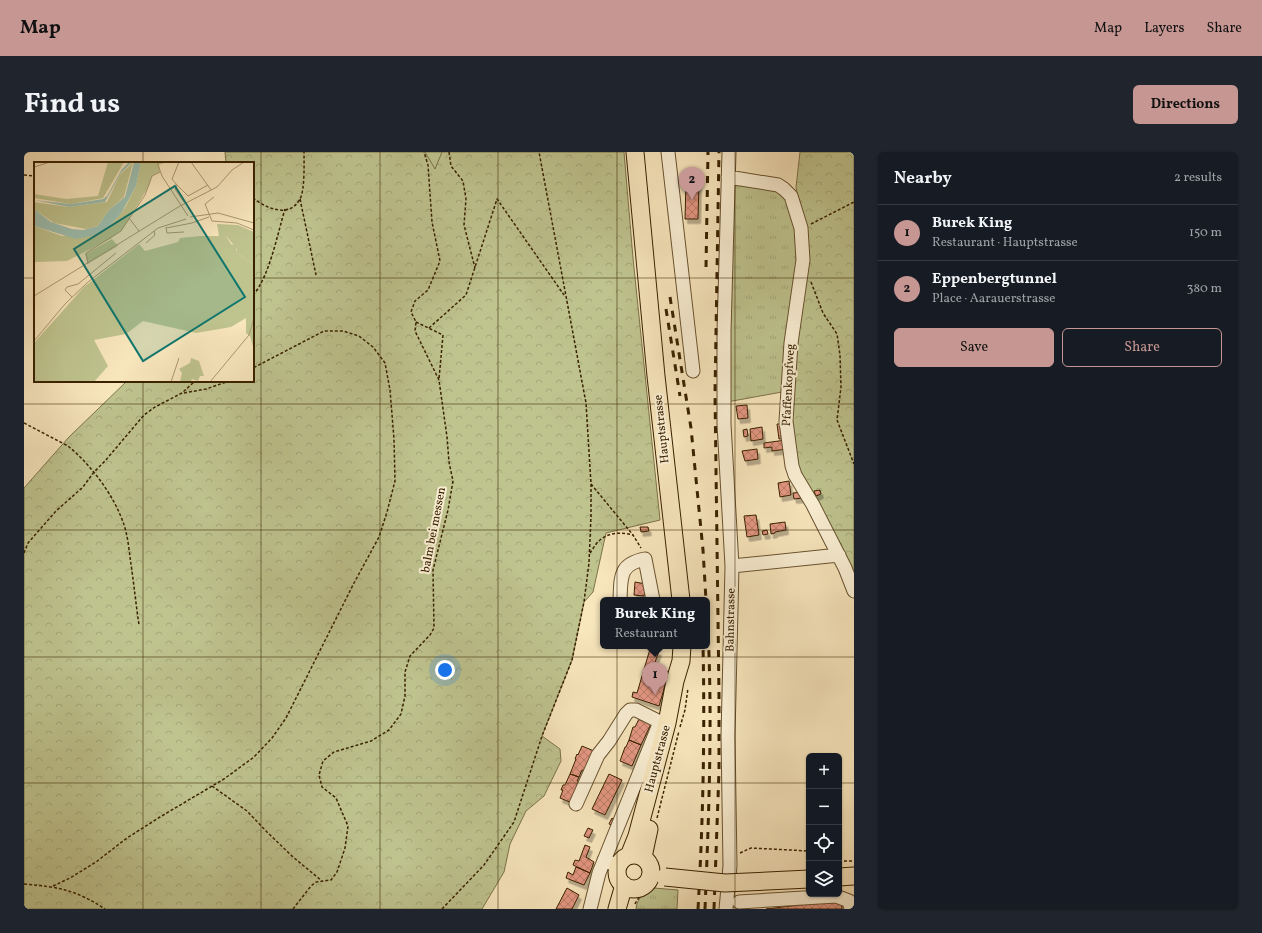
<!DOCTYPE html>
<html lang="en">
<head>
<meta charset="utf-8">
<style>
	body { margin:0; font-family:Vollkorn,serif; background:#20242c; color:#f1f3f6 }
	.controls { position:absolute; right:12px; bottom:12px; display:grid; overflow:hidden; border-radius:6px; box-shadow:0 1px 3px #0004 }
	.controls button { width:36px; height:36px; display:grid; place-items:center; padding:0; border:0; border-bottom:1px solid #363941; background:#171b24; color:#f1f3f6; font:20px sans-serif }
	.you { position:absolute; left:421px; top:518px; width:14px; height:14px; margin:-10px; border:3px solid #fff; border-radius:50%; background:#1a73e8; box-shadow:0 0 0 6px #1a73e833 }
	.badge { display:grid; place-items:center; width:26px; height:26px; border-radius:50%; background:#c59692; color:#111; font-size:13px; font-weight:700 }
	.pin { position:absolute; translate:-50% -33px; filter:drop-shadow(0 1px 2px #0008) }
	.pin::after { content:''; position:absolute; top:21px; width:14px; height:12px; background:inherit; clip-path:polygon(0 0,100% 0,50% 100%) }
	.popup { position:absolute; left:576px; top:445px; width:110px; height:52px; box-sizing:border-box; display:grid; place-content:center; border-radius:6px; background:#171b24; filter:drop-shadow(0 1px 3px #0005); font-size:13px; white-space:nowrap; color:#9ea1a6 }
	.popup b { font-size:15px; color:#f1f3f6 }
	.popup::after { content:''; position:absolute; left:50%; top:100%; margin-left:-8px; border:8px solid transparent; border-top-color:#171b24 }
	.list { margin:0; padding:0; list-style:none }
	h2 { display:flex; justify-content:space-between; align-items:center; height:52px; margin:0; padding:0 16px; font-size:17px }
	h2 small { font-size:13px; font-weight:400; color:#9ea1a6 }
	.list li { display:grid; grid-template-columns:26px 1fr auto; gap:12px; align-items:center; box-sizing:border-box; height:56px; padding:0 16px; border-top:1px solid #363941 }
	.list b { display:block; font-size:15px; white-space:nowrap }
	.list p { margin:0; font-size:13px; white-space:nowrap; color:#9ea1a6 }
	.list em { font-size:13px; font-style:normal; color:#9ea1a6 }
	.actions { display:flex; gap:8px; padding:12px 16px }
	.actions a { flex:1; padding:9px 0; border:1px solid #c59692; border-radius:6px; text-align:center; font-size:14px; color:#c59692 }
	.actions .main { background:#c59692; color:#111 }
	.icon { flex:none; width:22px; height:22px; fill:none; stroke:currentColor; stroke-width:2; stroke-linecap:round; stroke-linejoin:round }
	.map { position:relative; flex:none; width:830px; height:757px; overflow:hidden; border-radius:6px }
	header { display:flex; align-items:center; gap:24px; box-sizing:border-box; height:56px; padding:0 20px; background:#c59692; color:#111 }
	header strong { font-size:19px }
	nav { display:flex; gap:22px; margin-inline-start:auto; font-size:14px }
	.intro { display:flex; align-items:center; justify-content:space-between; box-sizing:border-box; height:96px; padding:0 24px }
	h1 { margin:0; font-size:28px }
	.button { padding:10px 18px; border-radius:6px; background:#c59692; color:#111; font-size:14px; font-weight:700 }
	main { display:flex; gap:24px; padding:0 24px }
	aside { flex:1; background:#171b24; border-radius:6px; box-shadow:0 1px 3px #0004 }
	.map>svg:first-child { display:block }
	.grass { fill:url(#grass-tufts); stroke:#7c7248 }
	.forest { fill:url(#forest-crowns); stroke:#7c7248 }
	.pitch { fill:#bfc48f; stroke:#7c7248 }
	.building { fill:url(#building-cross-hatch); stroke:#392100; filter:url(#shadow) }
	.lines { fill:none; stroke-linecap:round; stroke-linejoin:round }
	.minor-casing { stroke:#69522f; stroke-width:15 }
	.major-casing { stroke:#392100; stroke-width:19 }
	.path { stroke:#392100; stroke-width:1.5; stroke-dasharray:3 2; stroke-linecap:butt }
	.minor { stroke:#faefd4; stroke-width:13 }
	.major { stroke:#f8e6bd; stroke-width:17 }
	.rail { stroke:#392100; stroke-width:3; stroke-dasharray:7 7; stroke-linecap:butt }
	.major-bridge-casing { stroke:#392100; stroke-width:19; stroke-linecap:butt }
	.major-bridge { stroke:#f8e6bd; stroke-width:17 }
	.grid { fill:none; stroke:#392100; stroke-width:1; stroke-opacity:0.55 }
	.labels { text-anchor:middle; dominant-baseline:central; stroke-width:4; stroke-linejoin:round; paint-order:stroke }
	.street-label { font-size:12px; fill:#392100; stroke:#faefd4 }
	.inset-road { fill:none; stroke:#ac9771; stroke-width:1 }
	.view { fill:#0f766e; fill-opacity:0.15; stroke:#0f766e; stroke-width:2 }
	.inset-edge { fill:none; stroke:#392100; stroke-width:2 }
</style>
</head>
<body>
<header>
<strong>Map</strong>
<nav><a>Map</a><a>Layers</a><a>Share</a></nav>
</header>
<div class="intro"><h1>Find us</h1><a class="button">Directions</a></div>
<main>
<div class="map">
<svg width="830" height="757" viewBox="0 0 830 757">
	<defs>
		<pattern id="grass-tufts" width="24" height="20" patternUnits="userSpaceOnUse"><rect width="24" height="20" fill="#bfc48f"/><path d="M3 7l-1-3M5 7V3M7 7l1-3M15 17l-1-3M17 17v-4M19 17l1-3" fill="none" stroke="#a5a87a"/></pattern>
		<pattern id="forest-crowns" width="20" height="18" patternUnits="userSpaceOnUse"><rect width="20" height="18" fill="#bfc48f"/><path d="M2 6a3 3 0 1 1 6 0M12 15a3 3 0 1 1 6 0" fill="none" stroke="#a5a87a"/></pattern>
		<pattern id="building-cross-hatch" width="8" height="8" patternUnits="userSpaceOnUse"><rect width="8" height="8" fill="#e49783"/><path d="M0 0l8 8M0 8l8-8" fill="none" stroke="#ba7b69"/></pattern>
		<filter id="shadow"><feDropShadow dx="2.5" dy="4.5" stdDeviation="0" flood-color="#0004"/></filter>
	</defs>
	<rect width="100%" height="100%" fill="#f8e6bd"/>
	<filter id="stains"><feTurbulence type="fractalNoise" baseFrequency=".005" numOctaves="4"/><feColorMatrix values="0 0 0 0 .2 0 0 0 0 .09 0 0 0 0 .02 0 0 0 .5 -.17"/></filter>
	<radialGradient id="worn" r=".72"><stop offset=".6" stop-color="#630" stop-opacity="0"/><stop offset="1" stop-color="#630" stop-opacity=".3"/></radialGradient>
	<!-- grass -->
	<path class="grass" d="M713,31l40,5 12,10 11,56 -18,138 -55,10 4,-212z
		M630,736l24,2 -1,19h-41c1,-12 8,-15 18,-21z"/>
	<!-- forest -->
	<path class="forest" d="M201,0h399l9,106 27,262 -54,13 -13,59 -9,10 -12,58 -30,76 18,13 1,12 -17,35 -18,15 -16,33 -6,28 -22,37h-458v-421l45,-51 58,-56h126v-218h-27z
		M776,0h54v439l-55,-114 -10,-53 16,-185 -9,-52z"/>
	<!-- pitch -->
	<path class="pitch" d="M401,0h17l-7,17z"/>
	<!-- building -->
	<path class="building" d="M662,29l13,1 -1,37h-13z
		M723,253l1,13 -10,1 -2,-13z
		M753,272h6l2,14 -6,1z
		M738,275l1,12 -12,2 -1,-12z
		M723,277l1,7 -4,1 -1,-7z
		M762,288l1,9 -15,2v-4l-8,1v-5z
		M733,297l1,10 -13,2 -3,-10z
		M765,329l2,14 -11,2 -2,-14z
		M796,338l1,4 -5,2 -2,-5z
		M778,340l1,6 -9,1 -1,-6z
		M732,363l3,20 -12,2 -3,-21z
		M761,370l1,8 -11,2v1l-4,1 -1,-10z
		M616,375h8l1,4 -8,1z
		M743,378l1,4 -5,1 -1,-4z
		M611,430l11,2 -2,12 -10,-1z
		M626,497l9,2 -6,17 16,4 -10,34 -27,-9 1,-5 4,1z
		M615,567l12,5 -10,21 -12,-5 4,-13h2z
		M605,588l12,5 -9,21 -12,-5 5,-14h1z
		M558,594l12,5 -9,21 -3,-2 -3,7 -9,-3 6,-15h-1l2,-5 1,1z
		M546,622l9,3 -2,4 4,1 -9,21 -12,-5 3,-8h-2l2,-5h2z
		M585,622l13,6 -17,35 -13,-6z
		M588,666l2,2 -2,5 -3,-1z
		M564,676l5,2 -4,8 -5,-2z
		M561,693l5,2 -4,10 8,5 -4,11 -17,-8 2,-5 4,1z
		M552,715l14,6 -6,12 -18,-7 2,-6 5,3z
		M543,736l12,7 -7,14h-16z
		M817,748l1,9h-76z"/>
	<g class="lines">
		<defs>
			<path id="minor" d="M644,0l25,219
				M704,25l50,8 6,4 7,7 10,32 2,32 -12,83 -5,78 6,45 3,9 18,30 32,63 9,23
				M708,414l107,-11
				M596,448c1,-23 -1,-36 25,-41l8,41
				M552,652l22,-49 11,-14 17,-27 4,-4h6l24,12 7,1
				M580,708l14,6
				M715,750l97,-6 13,5 2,8
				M566,757l9,-36 61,-151
				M702,757l4,-43 -2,-130 4,-170 -8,-142v-93l5,-179"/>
			<path id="major" d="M611,0l21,224 25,224
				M593 720a17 17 0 1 1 34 0a17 17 0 1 1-34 0Z
				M605,704l8,-20 30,-113 8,-42 6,-20 1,-15
				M619,705l6,-28
				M815,725l15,-1
				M593,757l7,-24"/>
		</defs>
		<!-- minor casing -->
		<use href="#minor" class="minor-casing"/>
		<!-- major casing -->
		<use href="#major" class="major-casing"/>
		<!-- path -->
		<path class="path" d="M425,0l2,14 12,15 3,18 -2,26 11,43
			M0,23l11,1
			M229,46c13,10 36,21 47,1 5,-9 4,-36 4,-47
			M276,47l16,76
			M787,72l43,-22
			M787,130l12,31 14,21 3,21 1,32 -4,33 17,44
			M229,143c16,-17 25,-63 32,-86
			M392,170l27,13 -4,44
			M405,176l37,-33 31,-96 67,96
			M160,241l22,-4 23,-8
			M0,271l44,23c23,19 45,48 55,76 5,13 6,29 8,42 3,21 5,41 8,61
			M567,332l42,51 8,13
			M0,401l4,-10 28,-32 27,-24 11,-15 11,-11 39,-46 11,-8 27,-14 13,-12
			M566,401c3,-4 6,-10 10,-13 9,-8 23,-8 33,-5
			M656,575l5,-17 3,-22
			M188,634l35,25 20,21 26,25 29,24
			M633,666l22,-87
			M716,701l11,-5 58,3
			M815,709h15
			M0,732c35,3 52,6 81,25
			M29,734l17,-8 26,-16 31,-24 33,-21 64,-38 30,-22 18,-19 14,-20 68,-135 25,-46 8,-25 8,-31 -1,-42 -4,-49 -5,-27 -12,-16 -14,-11 -16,-5h-19l-71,37
			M611,752c4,-8 11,-15 20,-18
			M269,757l18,-23 5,-4 15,-2 6,-8 8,-24 3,-22 -12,-28 -14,-11 -3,-12 4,-14 11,-9 37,-11 18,-11 12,-16 4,-18v-24l5,-16 20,-21 4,-7 -1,-58 15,-60 5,-29 -4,-19 -2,-25 -8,-57 -24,-49 1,-9 -5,-10 4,-11 13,-11 12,-29 -8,-39 -4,-57 -4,-13
			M418,757l42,-44 30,-43 28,-86 30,-76 12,-58 5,-39 2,-47v-32l-5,-81 -47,-251"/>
		<!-- minor -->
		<use href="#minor" class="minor"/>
		<!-- major -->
		<use href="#major" class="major"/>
		<!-- rail -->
		<path class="rail" d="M682,115l2,-115
			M646,145l21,131 12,122 3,50
			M642,157l14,87
			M674,757c5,-88 7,-175 5,-263
			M681,757c4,-99 8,-198 2,-298
			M690,757l5,-138v-76l-4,-301 4,-242"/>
		<defs>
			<path id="major-bridge" d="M641,725l60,6 84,-4"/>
		</defs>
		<!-- major-bridge casing -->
		<use href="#major-bridge" class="major-bridge-casing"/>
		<!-- major-bridge -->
		<use href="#major-bridge" class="major-bridge"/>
	</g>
	<!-- grid -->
	<path class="grid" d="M119,0v11M237,0v757M356,0v757M474,0v757M593,0v757M711,0v757M0,126h11M229,126h601M119,229v528M0,252h830M0,378h830M0,505h830M0,631h785M815,631h15"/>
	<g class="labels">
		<!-- street labels -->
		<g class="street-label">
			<text transform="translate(765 233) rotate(-87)">Pfaffenkopfweg</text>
			<text transform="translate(638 277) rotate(-96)">Hauptstrasse</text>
			<text transform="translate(410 378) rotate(-79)">balm bei messen</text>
			<text transform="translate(707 468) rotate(-89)">Bahnstrasse</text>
			<text transform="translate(634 607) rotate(-75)">Hauptstrasse</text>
		</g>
	</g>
	<!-- overview -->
	<g transform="translate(10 10)">
		<rect width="220" height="220" fill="#f8e6bd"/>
		<path d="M99,0l-9,35 -15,13 -11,16 -12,3 -32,-6 -20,-14v-7l34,5 39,-5 13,-27zM183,62l21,1 16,7v33l-17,-12v-4l-11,-13h-7zM78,77l6,7 -29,17 -2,-2 -2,-7zM157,196l8,3 5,15h-4l-2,5 -6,-2 -1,2 -11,1 2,-9 -3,-4 11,-6z" fill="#bfc48f"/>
		<path d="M74,0h16l-21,36 -32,6 -37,-6v-4l32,5 32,-3zM107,0h25l-7,3 1,7 -8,4 -3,10 -27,44 -12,9 -43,22 -33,1v-36l28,10 46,-8 17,-20 11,-22zM166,74h26l5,8 5,2 1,7 17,12v85l-4,-14 -4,-3v-15l-15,9 -35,6 -53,-12 -17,13 -32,6 14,26 -14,16h-60v-39l50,-56 55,-43 6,7 33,-9 2,-4z" fill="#bfc48f"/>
		<path d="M77,142l-30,28h-5l31,-27z" fill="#bfc48f"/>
		<path d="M95,0h3l-11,11 -16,29 -36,5 -35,-7 37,4 32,-5 4,-3 15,-27zM100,0h7l-5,24 -14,26 -14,16 -11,7 -21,4 -42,-13v-17l17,13 21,7 11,1 15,-4 11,-16 16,-13z" fill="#9dc0b1"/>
		<path class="inset-road" d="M123,0l5,14 26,40M145,0l-7,17 5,6 -2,4 9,13M157,0l20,28M0,5l16,-5M143,23l11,11 20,-11M180,35l-9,7 7,17 25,2 17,7M156,55l28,-4 36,10M95,56l10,13M132,65l1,6 17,-1M132,66l26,-5 17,-6M112,81l9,-8 -1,-4M54,102l-2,-11 35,-22 24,-36 7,-19 8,-4M0,134l146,-90 37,-19 15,-17 12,-8M38,135l-7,-7 2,-3 11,-3 38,-31M0,179l31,-37 23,-22 70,-54 28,-9M137,220l8,-24M176,220l39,-47 5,-17"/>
		<path class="view" d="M141,24l70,111 -102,64 -69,-112z"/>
		<rect width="220" height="220" class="inset-edge"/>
	</g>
	<rect width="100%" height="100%" filter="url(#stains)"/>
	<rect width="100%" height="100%" fill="url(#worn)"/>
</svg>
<div class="controls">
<button>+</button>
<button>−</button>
<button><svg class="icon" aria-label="locate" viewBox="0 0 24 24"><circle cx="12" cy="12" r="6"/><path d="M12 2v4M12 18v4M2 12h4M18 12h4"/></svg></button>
<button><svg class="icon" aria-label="layers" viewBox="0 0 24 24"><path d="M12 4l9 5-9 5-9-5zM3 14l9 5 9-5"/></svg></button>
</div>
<div class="you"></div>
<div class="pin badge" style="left:631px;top:543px">1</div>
<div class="popup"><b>Burek King</b>Restaurant</div>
<div class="pin badge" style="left:668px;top:48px">2</div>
</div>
<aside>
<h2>Nearby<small>2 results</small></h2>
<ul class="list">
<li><span class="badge">1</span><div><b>Burek King</b><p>Restaurant · Hauptstrasse</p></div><em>150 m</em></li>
<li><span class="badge">2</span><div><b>Eppenbergtunnel</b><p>Place · Aarauerstrasse</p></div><em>380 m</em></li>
</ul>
<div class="actions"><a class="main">Save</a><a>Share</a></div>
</aside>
</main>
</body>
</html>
